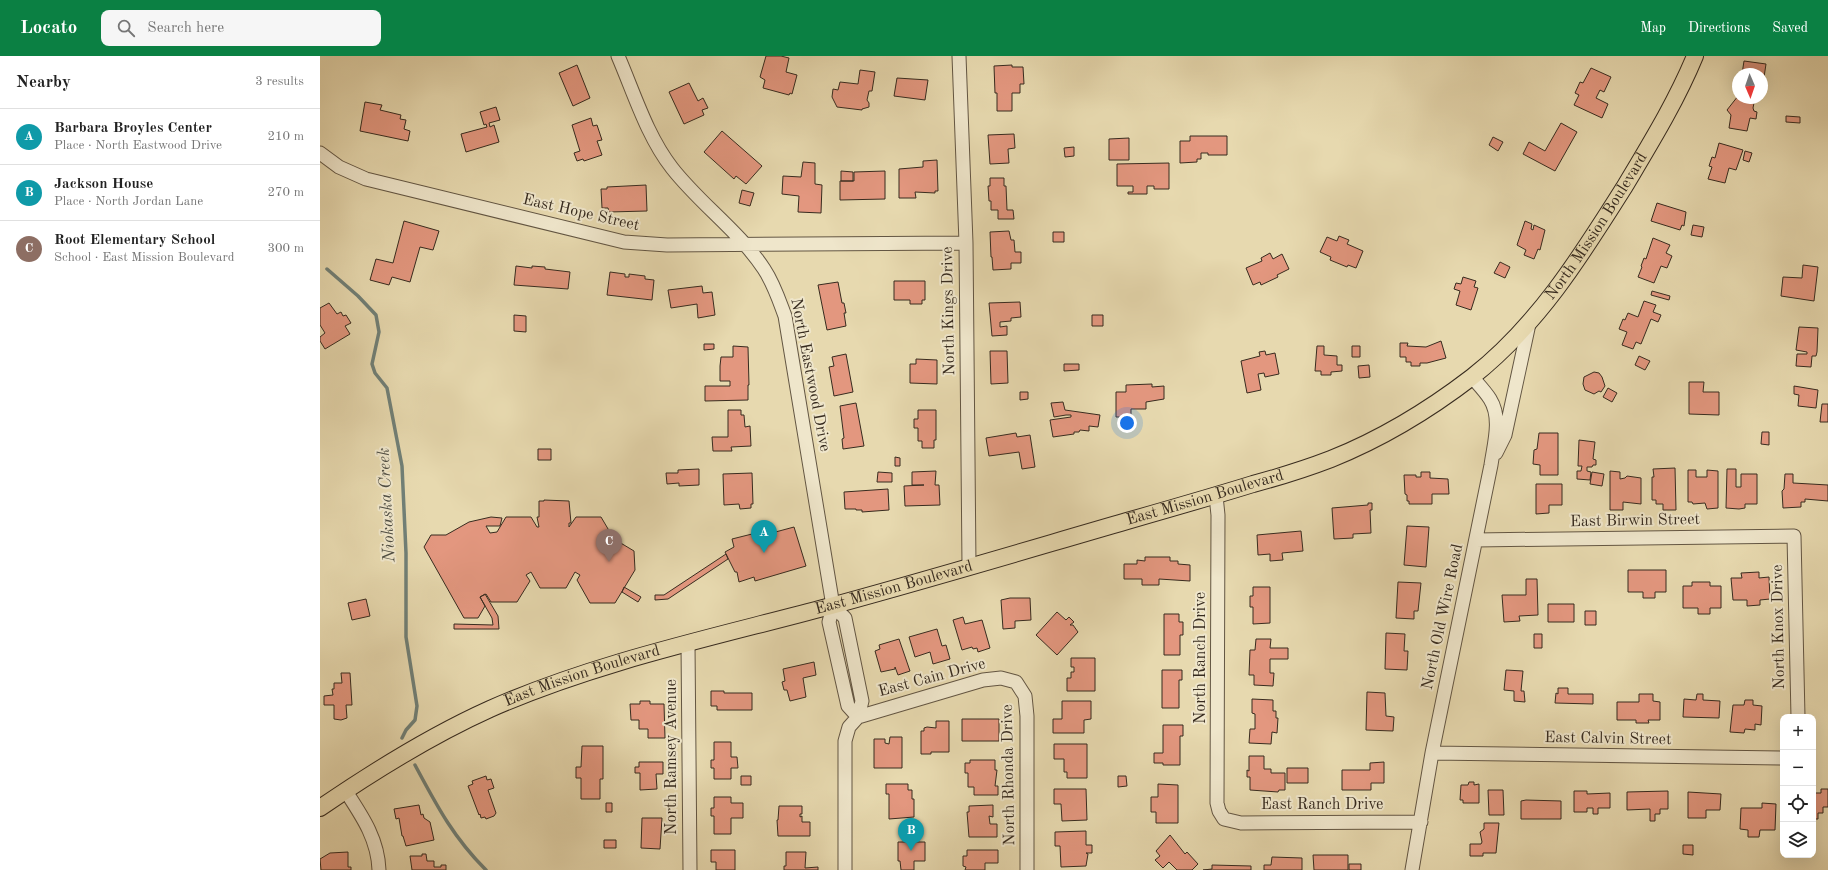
<!DOCTYPE html>
<html lang="en">
<head>
<meta charset="utf-8">
<style>
	body { margin:0; font-family:"Old Standard TT",serif; background:#f6f6f6; color:#222 }
	.controls { position:absolute; right:12px; bottom:12px; display:grid; overflow:hidden; border-radius:8px; box-shadow:0 4px 16px #0002 }
	.controls button { width:36px; height:36px; display:grid; place-items:center; padding:0; border:0; border-bottom:1px solid #e0e0e0; background:#fff; color:#222; font:20px sans-serif }
	.compass { position:absolute; left:1412px; top:12px; width:36px; height:36px; border-radius:50%; background:#fff; box-shadow:0 4px 16px #0002; rotate:178deg }
	.you { position:absolute; left:807px; top:367px; width:14px; height:14px; margin:-10px; border:3px solid #fff; border-radius:50%; background:#1a73e8; box-shadow:0 0 0 6px #1a73e833 }
	.badge { display:grid; place-items:center; width:26px; height:26px; border-radius:50%; background:#0b8043; color:#fff; font-size:13px; font-weight:700 }
	.pin { position:absolute; translate:-50% -33px; filter:drop-shadow(0 1px 2px #0008) }
	.pin::after { content:''; position:absolute; top:21px; width:14px; height:12px; background:inherit; clip-path:polygon(0 0,100% 0,50% 100%) }
	.list { margin:0; padding:0; list-style:none }
	h2 { display:flex; justify-content:space-between; align-items:center; height:52px; margin:0; padding:0 16px; font-size:17px }
	h2 small { font-size:13px; font-weight:400; color:#767676 }
	.list li { display:grid; grid-template-columns:26px 1fr auto; gap:12px; align-items:center; box-sizing:border-box; height:56px; padding:0 16px; border-top:1px solid #e0e0e0 }
	.list b { display:block; font-size:15px; white-space:nowrap }
	.list p { margin:0; font-size:13px; white-space:nowrap; color:#767676 }
	.list em { font-size:13px; font-style:normal; color:#767676 }
	.icon { flex:none; width:22px; height:22px; fill:none; stroke:currentColor; stroke-width:2; stroke-linecap:round; stroke-linejoin:round }
	.map { position:relative; flex:none; width:1508px; height:814px; overflow:hidden }
	header { display:flex; align-items:center; gap:24px; box-sizing:border-box; height:56px; padding:0 20px; background:#0b8043; color:#fff }
	header strong { font-size:19px }
	nav { display:flex; gap:22px; margin-inline-start:auto; font-size:14px }
	.search { width:280px; height:36px; background:#f6f6f6; display:flex; align-items:center; gap:10px; box-sizing:border-box; padding:0 14px; border-radius:8px; color:#767676; font-size:15px }
	main { display:flex }
	aside { flex:1; background:#fff }
	.map>svg:first-child { display:block }
	.lines { fill:none; stroke-linecap:round; stroke-linejoin:round }
	.stream { stroke:#718077; stroke-width:3.5 }
	.building { fill:#e3977f; stroke:#372b1f }
	.minor-casing { stroke:#635643; stroke-width:15 }
	.major-casing { stroke:#372b1f; stroke-width:18 }
	.minor { stroke:#efe6cb; stroke-width:13 }
	.major { stroke:#e7d9af; stroke-width:16 }
	.labels { text-anchor:middle; dominant-baseline:central; stroke-width:4; stroke-linejoin:round; paint-order:stroke }
	.street-label { font-size:16px; fill:#372b1f; stroke:#efe6cb }
	.water-label { font-size:17px; font-style:italic; fill:#4f4e44; stroke:#efe6cb }
</style>
</head>
<body>
<header>
<strong>Locato</strong>
<div class="search"><svg class="icon" aria-label="search" viewBox="0 0 24 24"><circle cx="10" cy="10" r="6"/><path d="M15 15l6 6"/></svg>Search here</div>
<nav><a>Map</a><a>Directions</a><a>Saved</a></nav>
</header>
<main>
<aside>
<h2>Nearby<small>3 results</small></h2>
<ul class="list">
<li><span class="badge" style="background:#0f9aa8">A</span><div><b>Barbara Broyles Center</b><p>Place · North Eastwood Drive</p></div><em>210 m</em></li>
<li><span class="badge" style="background:#0f9aa8">B</span><div><b>Jackson House</b><p>Place · North Jordan Lane</p></div><em>270 m</em></li>
<li><span class="badge" style="background:#8d6e63">C</span><div><b>Root Elementary School</b><p>School · East Mission Boulevard</p></div><em>300 m</em></li>
</ul>
</aside>
<div class="map">
<svg width="1508" height="814" viewBox="0 0 1508 814">
	<rect width="100%" height="100%" fill="#e7d9af"/>
	<filter id="stains"><feTurbulence type="fractalNoise" baseFrequency=".005" numOctaves="4"/><feColorMatrix values="0 0 0 0 .2 0 0 0 0 .09 0 0 0 0 .02 0 0 0 .5 -.17"/></filter>
	<radialGradient id="worn" r=".72"><stop offset=".6" stop-color="#630" stop-opacity="0"/><stop offset="1" stop-color="#630" stop-opacity=".3"/></radialGradient>
	<g class="lines">
		<!-- stream -->
		<path class="stream" d="M7,213l31,27 18,19 3,17 -7,32 3,9 12,15 15,78 4,87v84l11,69 -2,14 -9,10 -4,8
			M95,709c22,41 38,72 71,105"/>
	</g>
	<!-- building -->
	<path class="building" d="M446,0h15l8,2 -3,14 11,3 -5,19 -2,-1 -1,2 -26,-7 2,-8 -5,-3z
		M1424,5l22,3 -3,20 -1,-10h-20z
		M257,9l13,33 -17,8 -14,-33z
		M692,9v2h11l1,17h-4v9h-8v18h-15v-18h-2l-1,-27z
		M1271,12l20,9 -7,15 -4,-2 -4,8 12,6 -6,14 -28,-13 5,-10 -4,-2 5,-11 3,1z
		M540,14l15,2 -3,19h-3l-2,9 2,3v4l-7,2v1l-25,-3 -5,-10 1,-8 5,1 2,-8 18,2z
		M577,22l31,2 -3,20 -31,-4z
		M369,27l9,18 5,-3 5,10 -6,2 2,5 -20,9 -15,-32z
		M1418,40v2h17l-2,10 1,3 3,1 -1,7 -6,-1 -3,13 -18,-3 2,-13 -4,-5z
		M45,46l17,3 -2,5 21,5 -1,4 6,1 -2,9 6,2 -2,10 -48,-10z
		M176,51l4,13 -11,3 1,4 4,-2 5,17 -33,10 -5,-18 26,-7 -1,-3 -2,1 -4,-13z
		M1466,60l14,1v6l-14,-1z
		M271,62l2,8 4,-1 5,15 -5,1 5,14 -18,6 -1,-2 -6,2 -3,-8 6,-2 -8,-26z
		M1241,67l16,9 -22,39 -32,-17 6,-12 16,9z
		M402,75l40,35 -16,18 -10,-8 -2,3 -30,-27z
		M694,78l1,14 -7,1 1,14 -19,1 -2,-29z
		M870,80h37v19h-19v-2h-7v6h-4v3l-17,1v-22h10z
		M1173,81l10,5 -5,9 -9,-6z
		M809,82v22h-20v-21z
		M1399,87l24,7 -7,20 -7,-2 -4,15 -17,-4 4,-12 -3,-1 3,-9 3,1z
		M754,91v9l-9,1 -1,-9z
		M1425,95l7,2 -3,9 -6,-2z
		M617,104l1,31h-3v2l-20,-1 1,6h-17v-29l24,-2v-6z
		M483,106l12,1v21l7,1 -1,28 -23,-1 1,-16 -17,-2 1,-18 18,1z
		M849,107v26h-15v-3h-7v8h-19v-2h5v-6h-16v-22z
		M521,115l12,1v9h-12z
		M565,115v28l-45,1v-19h14v-9z
		M670,122h14v8h2l1,24h6l1,9h-16v-9h-7v-9h-2l-1,-15h2z
		M326,129l1,26 -38,1 -1,-4h-6l-1,-19h6v-2z
		M422,134l12,3 -4,13 -11,-3z
		M1337,147l29,9 -2,14 -2,-1 -2,5 -29,-9z
		M84,165l35,10 -6,19 -13,-3 -10,35 -18,-5 -3,8 -19,-5 6,-21 17,4z
		M1205,165l7,3 -1,5 2,1 1,-5 11,5 -5,20 -2,-1 -4,10 -10,-4 2,-5 -9,-5z
		M1373,169l11,2 -2,10 -11,-2z
		M689,175l2,9h3l1,12h6v11h-10v6l-18,1 -1,-13h-1l-1,-25z
		M733,176h11v10h-11z
		M1019,180l10,4 -2,4 16,7 -7,17 -8,-3 -1,2 -17,-7 1,-3 -11,-5 7,-15 10,4z
		M1333,182l17,7 -4,8 6,3 -5,12 -6,-2 -7,17 -16,-6 4,-10 -1,-1 3,-8 2,1z
		M950,197l3,6 9,-5 7,15 -12,6 1,2 -17,8 -1,-3 -7,3 -7,-17 16,-7 -1,-3z
		M1180,206l10,5 -5,11 -11,-5z
		M1483,209l15,2 -4,34 -33,-5 2,-19 19,1z
		M196,210l16,2v-2l13,1v2l25,3 -2,17 -54,-4z
		M290,216l15,2v3h4v-3l16,2v3l9,1 -2,20 -45,-5z
		M1143,221l13,4 -2,6 4,1 -7,22 -15,-5 4,-14 -6,-2 2,-6 5,1z
		M574,225h31v19h-3v4h-12v-4h-16z
		M518,226l4,21h2l2,10h-2l2,13 -19,4 -9,-45z
		M382,230l1,7 9,-1 3,23 -17,3 -1,-14 -26,4 -3,-18z
		M1332,235l18,5 -1,4 -18,-5z
		M1324,245l12,4 -3,7 8,3 -3,7 -7,-3 -10,25 -5,-2 -3,7 -11,-4 5,-13 -8,-3 4,-10 2,1 3,-7 10,4z
		M700,246l1,15 -10,1v3l-11,1v5l7,-1v9l-15,1 -3,-33z
		M9,247l8,11 4,-2 2,4 3,-1 5,8 -6,3 5,8 -25,15 -5,-8v-4l5,-4 -5,-8v-17z
		M194,259l12,1v16l-12,-1z
		M772,259h11v11h-11z
		M1479,271l19,1 -1,24 -1,4h-4l-1,11 -15,-1 1,-12h10v-2l-11,-2z
		M1121,285l5,17 -19,5h-7v3h-9v-4h-5v-5h-6v-14h8l-1,3 19,1z
		M384,288h10v5l-10,1z
		M413,290l15,1 1,38h-1v15l-43,1v-15h25v-5h-10v-15l1,-9h12z
		M997,290h7v9l13,1v9h5v6l-11,1v3h-10v-4h-6z
		M1032,290h8v11h-8z
		M670,295h17l1,32 -17,1z
		M945,295l1,4 9,-2 4,21 -14,3 -1,-4 -6,1 3,16 -14,3 -6,-32 19,-5 -1,-4z
		M526,298l7,38 -19,4 -5,-29 5,-1 -2,-9z
		M1319,300l11,5 -5,9 -10,-5z
		M596,303l21,1v24l-27,-1v-19h6z
		M744,308h15v6l-15,1z
		M1049,309l1,12 -11,1 -1,-12z
		M1274,316l5,1 3,4 3,9 -4,6 -2,-1 -5,3 -9,-4 -2,-6 1,-7z
		M1369,326h15l-1,10h16v23l-30,-1z
		M832,328v3l12,-1v13l-18,3v7h-15v8h-15v-25h10v-7z
		M1474,330l24,4 -2,18 -18,-2 1,-11 -5,-1z
		M1288,332l9,5 -5,9 -9,-5z
		M700,336h8v7l-8,1z
		M743,346l2,8 35,5 -2,12 -9,-1v5l-9,-1 -1,2h-5v2l-21,3 -3,-17 21,-3v-2h-5l-12,2 -3,-14z
		M536,347l8,43 -21,3 -1,-10 2,-1 -4,-32z
		M1502,348h6v18h-8z
		M408,354h13v5h3l1,12 5,-1 1,20 -20,1 1,4h-19l-1,-14h16z
		M598,354h18v30h-2v8h-12v-7h-4v-13h-4v-9h4z
		M1442,376h7v13l-8,-1z
		M696,377l1,4 13,-2 5,32 -13,2 -3,-17 -30,4 -3,-18z
		M1219,377h19v42h-18v-10l-7,-1 1,-14 3,-1z
		M1259,384l16,2 -2,17 3,1v5h-3l-1,2h-5v4l4,1 -1,8 -13,-1v-8h4l1,-5h-4z
		M218,393h13v11h-13z
		M575,401l5,1v8h-5z
		M1355,412l1,42h-13v-6h-7v-4h-4v-23h2l-1,-8z
		M379,413v16l-20,1v-3l-12,1 -1,-11h12v-3z
		M1407,413h9v18h5v-13h16v30h-12v4l-6,1 -13,-1z
		M1368,414h8v7h11v-7l11,1v37l-11,1 -2,-6 -12,1 -1,-2h-4z
		M616,415l-1,14h4l1,20 -35,1 -1,-20 20,-1h-12v-13z
		M1290,415l10,1v7l5,-1 2,-2 14,2v26l-18,-2v8h-13z
		M558,416l14,1v9h-15z
		M1101,416h9v6l18,1 1,15h-17v10h-23v-3h-2v-6l-2,-1 -1,-19h12v2h5z
		M1272,416l12,2 -2,12 -12,-2z
		M432,417l1,31h-2v4l-11,1 -1,-5 -15,1 -1,-31z
		M1465,418h8v9l35,2v16l-23,-2v3h-4v5l-18,1 -1,-17 2,-2z
		M1216,428h26v21h-13v8l-13,1z
		M568,433l1,21 -27,2v-2h-6v-1h-11l-1,-17z
		M224,444l25,1 2,22h-2v4l7,-10h25l13,22 20,12 1,19 -20,33h-25l-13,-23 3,-5 -5,-3 -9,16h-26l-9,-16 -5,3 4,6 -13,21h-26l-5,-8 -6,3 5,9 -7,12h-14l-40,-71 7,-12h15l23,-13 22,-5 11,1 -2,8h-14l4,7 7,-1 9,-15h25l6,10h2l-2,-10h2v-16h5z
		M1048,447h4v7h-2l1,23 -18,1v4l-19,1 -2,-31 36,-3z
		M1087,470l22,1 -3,40 -22,-2z
		M474,471l12,39 -51,15 -1,-4 -15,5 -2,-10h-2l-10,-20 9,-5 -2,-8 24,-6 1,4z
		M981,475l2,20 -21,2 1,7 -13,1v-7l-12,1 -1,-20z
		M406,498l2,5 -60,40 -13,1v-5h9z
		M825,501h25v4h8v3l12,1v16l-31,-2v6h-17v-6h-18v-15h13v-4l8,1z
		M1308,514h38v22h-11v6h-12v-6h-15z
		M1439,516v6l10,-1 1,22 -10,1v5l-13,1v-6h-14l-2,-22h11l-1,-5z
		M1206,523h11l1,36 -19,1 1,5 -16,1 -2,-27h24z
		M1078,526l23,1 -3,28h-4v8l-18,-1z
		M1372,526h18v4h11v22h-11v6h-12v-6h-15v-22h9z
		M304,531l17,10 -3,5 -16,-10z
		M933,531h17v36l-17,1v-17h-3v-11h3z
		M165,538l13,22 1,13h-45v-5l39,1 -1,-7 -12,-21z
		M690,542h20l1,22 -16,1v7l-12,1 -2,-29z
		M46,543l4,17 -18,4 -4,-17z
		M1228,548h26v18h-26z
		M1265,555h11v14h-11z
		M737,556l9,8 3,-3 5,5 -4,3h3l5,7 -21,23 -21,-20z
		M844,558h15v8h4v13h-3v20h-16z
		M643,561l2,7 17,-4 8,28 -12,4 -1,-4 -4,1 -1,-2 -10,3 -9,-30z
		M617,573l5,17 4,-1 4,14 -17,5 -3,-12 -15,5 -6,-20z
		M1066,577l19,1 -1,17h4l-1,19 -22,-1z
		M1214,578h8v14h-8z
		M579,583l11,32 -12,4 -3,-8v2l-14,3 -6,-21 5,-2 -1,-4z
		M936,583h15l-1,9h18v11h-18v14h4l-1,13 -19,-1v-10h-5l1,-25h5z
		M751,602h24v33h-28v-13h4v-6h3v-5h-3z
		M494,606l2,13 -13,3 3,19 -16,4 -3,-11h-3l-2,-8 3,-1 -2,-12z
		M842,614h20v10h-3v28h-17z
		M1186,614l17,1 -2,20h3l1,11 -11,-1v-10l-10,-1z
		M21,617h9l2,32h-6l1,13 -6,2 -7,-1v-14h-10v-9l9,-1 -1,-6h2v-6h8z
		M1238,632h10v6h25v10l-38,-1 1,-10 2,1z
		M391,635h13v2h28v17h-35v-4h-6z
		M1047,636l18,1 1,23 8,1 -1,14 -27,-1z
		M1319,638h14v7l7,1v18h-12l1,3h-13v-3h-19v-18h22z
		M1377,638h6v6l17,1 -1,17 -36,-1 1,-18 12,1z
		M932,643l21,1v11h3v7h2l-1,15 -5,-1 -1,12 -22,-1 1,-14h5v-15l-3,-1z
		M1425,644h8v5l9,1 -1,19 -6,-1v6l-10,-1 -1,4 -14,-1 3,-27h11z
		M320,645h10v3h14l1,34h-17v-9h-9v-9h-8l-1,-16h10z
		M742,645h29v18l-7,1v13h-31v-14h9z
		M642,663h37v22h-37z
		M616,665h13v31h-18v2h-10v-23h3v-3l3,-1 9,1z
		M843,669h20v11h-3v29h-17v-2h-9v-10h9z
		M570,681h12v31h-28v-29h11v4l4,1z
		M394,686h17v15h6l1,11h-7v11h-17v-11h-3v-8h3z
		M734,688h33v34h-20v-6h-3v-13h-10z
		M262,690h21v33h-3v20h-19v-21h-5v-11h5z
		M929,700h15v13h7v4h14v17h-6l-1,2 -28,-2v-13h-3v-7l2,1z
		M650,704h25v10h2l-2,16h3v9h-24v-8h-6v-14h-3v-10h5z
		M319,706h24v12h-7l1,15 -17,1v-17h-5v-6h4z
		M1064,706v21h-13v7h-29v-20h28v-7z
		M967,712h21v15h-21z
		M166,720l1,4 4,-1 3,9 -6,2 8,23 -2,3 -8,3 -1,-2 -4,1 -1,-4 -1,1 -11,-29 5,-2 -1,-3z
		M421,720h10v9h-10z
		M798,720h8l1,10 -9,1z
		M1149,726h5v3l5,-1v19h-16v-3h-3l1,-15h7z
		M566,728h22v6h4v9h2v18l-25,2v-25h-3z
		M838,728l20,1v38h-22v-11h-5v-15h7z
		M734,733h32l1,31 -25,1 -1,-17h-7z
		M1501,733h7v18h-5v6h-5v6h-5v-26h8z
		M1168,734h15l1,25h-15z
		M1254,735h13v3l23,-1v15h-12v6h-5v-6h-6v4h-13z
		M1348,735v18h-8v5h-5v7h-5v-12l-23,1v-18z
		M1368,736l33,2 -1,16h-14v8h-18z
		M394,741h17v6h12v15h-12v16h-17v-18h-3v-8h3z
		M1206,744l35,1v18h-40v-18z
		M286,747h6v9h-6z
		M1442,747l14,1 -1,26h-15l-1,7h-11v-7l-8,-1 1,-21h21z
		M99,749l2,10 2,-1 1,4 6,4 4,18 -28,6 -3,-10h-1l-3,-18 -3,1 -2,-10z
		M673,749v12l-4,-1 1,8h7v13h-28l-2,-25h2v-6z
		M459,750h23v8h-2v3l2,-1v6h8v14h-32l-1,-16h1z
		M322,762h20l-2,31 -19,-1z
		M1164,767h15l-3,30h-13v3h-13v-12h11l1,-2 -2,-10 4,-3z
		M766,775v14h6v8h-6l2,1 -2,12 -25,1 -1,-21h-5v-14z
		M850,779l15,19 2,-2 11,12 -6,6h-15l-8,-8 -6,6 -8,-8 5,-4 -4,-5z
		M588,783h3l1,3h13v19h-11v9h-13l-1,-9h-2v-19h10z
		M284,784h12v8h-12z
		M1363,789h10v10l-10,-1z
		M391,794h24v20h-19v-8h-5z
		M647,794h31v13h-13v7h-20l1,-3 -3,-1v-10h4z
		M28,796v15h3v3h-30l-1,-11 10,-6z
		M466,796h20l-1,16 13,-1v3h-34v-4h2z
		M102,798h4l1,7h7v6h7v-2h5v5h-34l-2,-14h12z
		M993,799h35v15h-34z
		M952,801l30,1v12h-38v-5h7z
		M1029,808h12v6h-12z
		M892,809l39,1v4h-48l9,-1z"/>
	<g class="lines">
		<defs>
			<path id="minor" d="M298,0c16,37 29,80 54,112 28,36 67,63 92,101 10,15 15,31 21,47l48,290 -4,16 19,84 10,11
				M639,0l7,187 3,323
				M0,97l19,14 27,12 258,63 43,3 299,-2
				M1176,397l9,-18 24,-111
				M896,440l2,19 -1,288 2,8 5,8 17,4 180,-1
				M1156,484l318,-4 4,181
				M513,550l12,12 17,83 -4,16 -9,10 -4,14v129
				M368,588l2,226
				M538,661l125,-37 18,-2 15,4 9,14 2,20v154
				M1112,697l351,5
				M25,734c17,26 33,49 34,80
				M1092,814l20,-117 59,-288c3,-21 11,-47 -1,-66 -5,-8 -12,-15 -18,-22"/>
			<g id="major">
				<path id="s1" d="M0,752c54,-37 110,-72 170,-99 106,-47 225,-72 337,-102 100,-27 200,-57 300,-86 42,-12 84,-24 126,-37 26,-7 52,-15 78,-25 50,-20 98,-49 141,-82 66,-52 109,-121 153,-191 25,-42 51,-84 70,-130"/>
			</g>
		</defs>
		<!-- minor casing -->
		<use href="#minor" class="minor-casing"/>
		<!-- major casing -->
		<use href="#major" class="major-casing"/>
		<!-- minor -->
		<use href="#minor" class="minor"/>
		<!-- major -->
		<use href="#major" class="major"/>
	</g>
	<g class="labels">
		<!-- street labels -->
		<g class="street-label">
			<text transform="translate(261 157) rotate(13)">East Hope Street</text>
			<text stroke="none"><textPath href="#s1" startOffset="1435">North Mission Boulevard</textPath></text>
			<text transform="translate(629 255) rotate(-91)">North Kings Drive</text>
			<text transform="translate(490 319) rotate(79)">North Eastwood Drive</text>
			<text stroke="none"><textPath href="#s1" startOffset="943">East Mission Boulevard</textPath></text>
			<text transform="translate(1315 465) rotate(-1)">East Birwin Street</text>
			<text stroke="none"><textPath href="#s1" startOffset="619">East Mission Boulevard</textPath></text>
			<text transform="translate(1123 561) rotate(-78)">North Old Wire Road</text>
			<text transform="translate(1459 571) rotate(-91)">North Knox Drive</text>
			<text transform="translate(881 602) rotate(-90)">North Ranch Drive</text>
			<text stroke="none"><textPath href="#s1" startOffset="295">East Mission Boulevard</textPath></text>
			<text transform="translate(612 622) rotate(-15)">East Cain Drive</text>
			<text transform="translate(1288 683) rotate(1)">East Calvin Street</text>
			<text transform="translate(352 701) rotate(-90)">North Ramsey Avenue</text>
			<text transform="translate(689 719) rotate(-91)">North Rhonda Drive</text>
			<text x="1002" y="749">East Ranch Drive</text>
		</g>
		<!-- water labels -->
		<g class="water-label">
			<text transform="translate(67 449) rotate(-93)">Niokaska Creek</text>
		</g>
	</g>
	<rect width="100%" height="100%" filter="url(#stains)"/>
	<rect width="100%" height="100%" fill="url(#worn)"/>
</svg>
<div class="controls">
<button>+</button>
<button>−</button>
<button><svg class="icon" aria-label="locate" viewBox="0 0 24 24"><circle cx="12" cy="12" r="6"/><path d="M12 2v4M12 18v4M2 12h4M18 12h4"/></svg></button>
<button><svg class="icon" aria-label="layers" viewBox="0 0 24 24"><path d="M12 4l9 5-9 5-9-5zM3 14l9 5 9-5"/></svg></button>
</div>
<svg class="compass" viewBox="-18 -18 36 36"><path d="M0-13l5 13h-10z" fill="#e53935"/><path d="M0 13l5-13h-10z" fill="#767676"/></svg>
<div class="you"></div>
<div class="pin badge" style="left:444px;top:497px;background:#0f9aa8">A</div>
<div class="pin badge" style="left:591px;top:795px;background:#0f9aa8">B</div>
<div class="pin badge" style="left:289px;top:506px;background:#8d6e63">C</div>
</div>
</main>
</body>
</html>
